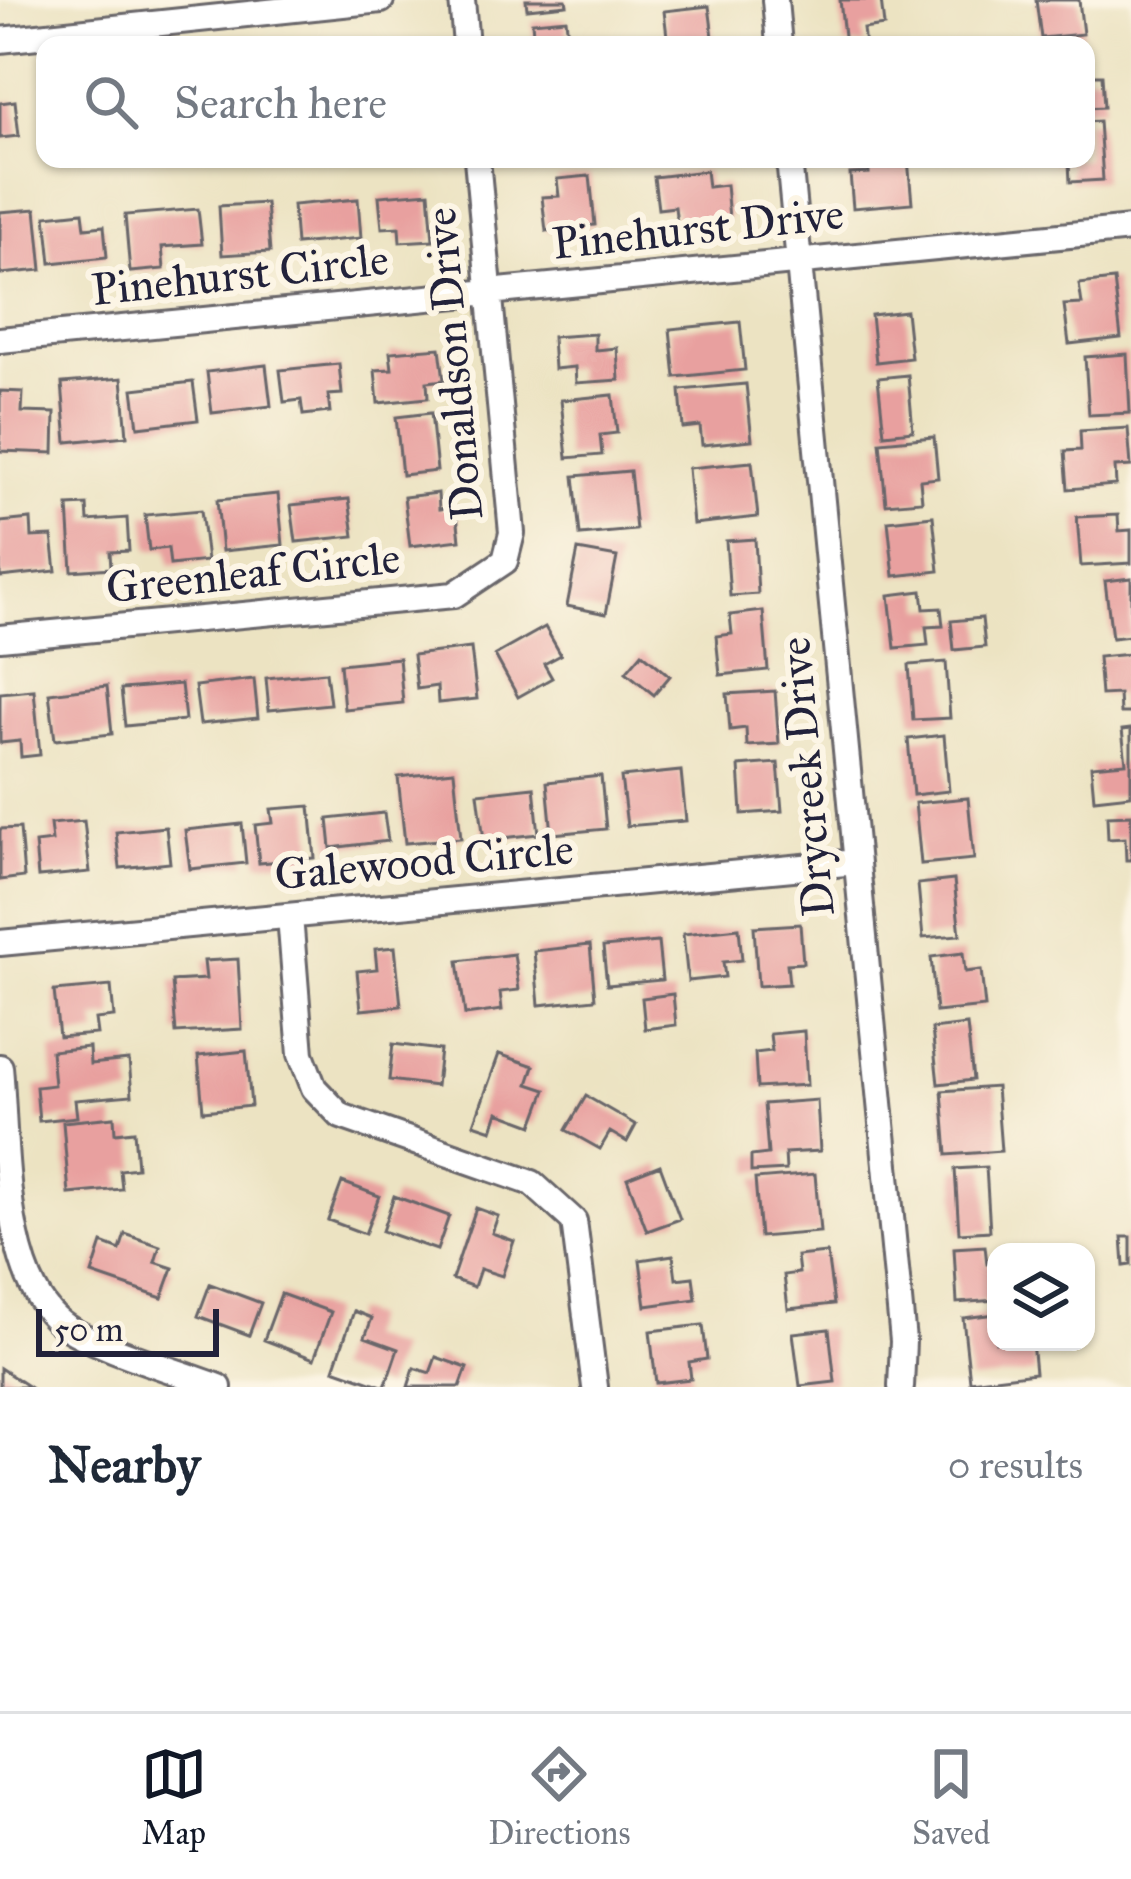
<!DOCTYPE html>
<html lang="en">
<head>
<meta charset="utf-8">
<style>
	body { margin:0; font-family:"IM FELL Great Primer",serif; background:#f6f6f7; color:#1f2937 }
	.controls { position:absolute; right:36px; bottom:36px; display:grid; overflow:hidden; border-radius:24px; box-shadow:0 3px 9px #0004 }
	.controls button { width:108px; height:108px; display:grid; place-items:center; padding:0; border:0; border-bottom:3px solid #e0e1e3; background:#fff; color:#1f2937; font:60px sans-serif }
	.scale { position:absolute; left:36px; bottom:30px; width:183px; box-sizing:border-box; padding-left:12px; border:6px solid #22223b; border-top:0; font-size:33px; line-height:42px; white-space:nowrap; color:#22223b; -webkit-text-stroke:9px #fcf5e5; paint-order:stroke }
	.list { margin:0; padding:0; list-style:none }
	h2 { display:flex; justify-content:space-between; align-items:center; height:156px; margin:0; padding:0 48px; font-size:51px }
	h2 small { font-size:39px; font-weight:400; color:#747a83 }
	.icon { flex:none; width:66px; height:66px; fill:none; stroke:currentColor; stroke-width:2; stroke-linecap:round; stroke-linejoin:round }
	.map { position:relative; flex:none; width:1131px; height:1387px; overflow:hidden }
	.search { position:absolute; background:#fff; box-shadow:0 3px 9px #0004; left:36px; right:36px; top:36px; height:132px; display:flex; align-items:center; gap:30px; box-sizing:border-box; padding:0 42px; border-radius:24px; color:#747a83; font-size:45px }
	.sheet { height:324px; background:#fff }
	nav { display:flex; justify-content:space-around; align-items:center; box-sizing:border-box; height:168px; border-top:3px solid #e0e1e3; background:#fff; font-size:33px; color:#747a83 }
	nav a { display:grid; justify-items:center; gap:6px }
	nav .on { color:#111827 }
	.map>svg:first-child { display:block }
	.building { fill:#e8a09f }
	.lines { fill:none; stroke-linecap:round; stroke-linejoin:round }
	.minor-casing { stroke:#69666a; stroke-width:30 }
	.minor { stroke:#fff; stroke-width:24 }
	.labels { text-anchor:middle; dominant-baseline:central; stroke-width:12; stroke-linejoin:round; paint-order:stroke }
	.street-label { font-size:45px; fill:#22223b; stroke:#fcf5e5 }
</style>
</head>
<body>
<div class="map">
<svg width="1131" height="1387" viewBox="0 0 1131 1387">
	<rect width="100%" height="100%" fill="#fcf5e5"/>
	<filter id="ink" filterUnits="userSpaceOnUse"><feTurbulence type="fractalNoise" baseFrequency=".00833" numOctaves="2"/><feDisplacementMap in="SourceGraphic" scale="24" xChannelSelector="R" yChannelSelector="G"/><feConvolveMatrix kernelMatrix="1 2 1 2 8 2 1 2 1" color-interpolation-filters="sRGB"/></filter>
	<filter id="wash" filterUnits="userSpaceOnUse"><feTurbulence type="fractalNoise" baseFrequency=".004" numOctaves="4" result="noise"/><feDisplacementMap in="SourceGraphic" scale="48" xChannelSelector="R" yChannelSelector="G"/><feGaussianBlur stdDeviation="2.7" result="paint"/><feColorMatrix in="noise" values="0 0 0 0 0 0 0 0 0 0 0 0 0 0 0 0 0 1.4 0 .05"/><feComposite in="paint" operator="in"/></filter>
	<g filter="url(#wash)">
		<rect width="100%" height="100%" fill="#ece3c2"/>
		<g id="blocks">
			<!-- building -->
			<path class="building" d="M526,0h40l1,5 -40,4z
				M840,0h41l3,26 -21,3 2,16h-20z
				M1036,0h43l4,34 -42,4z
				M709,6l5,39h-46l-4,-34z
				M566,19l3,26h-35l-2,-23z
				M1086,75h16l2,32 -18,1z
				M15,101l4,35 -19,2v-35z
				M1099,121l4,59 -33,2 -1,-20 -16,2 -1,-5h34v-37z
				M868,159h40l4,44 -59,5 -3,-34 19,-1z
				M706,171l2,16 18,-2 3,33 -52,6 -2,-17 -17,2 -4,-32z
				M590,176l5,49 -49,6 -4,-34 17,-1 -2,-17z
				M429,192l4,48 -33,2 -1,-15 -17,1 -3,-32z
				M358,199l3,39 -65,6 -3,-39z
				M266,203l4,49 -48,3 -3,-49z
				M36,209l6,61 -42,4v-62z
				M198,209l4,35 -40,3 2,22 -34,3 -5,-57z
				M83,212l2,16 19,-2 3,31 -56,6 -5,-47z
				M1114,280l7,58 -52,6 -5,-39 18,-1 -3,-20z
				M906,311l5,47 -35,4 -5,-47z
				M740,322l5,48 -70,7 -5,-48z
				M595,334v16l22,-2 2,32 -43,3 -1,-16 -21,2 -2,-32z
				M440,348l4,32 -17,2 1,16 -50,5 -3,-33 17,-1 -2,-17z
				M1127,354l3,59 -41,2 -4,-58z
				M339,364l3,30 -14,1 2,17 -27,3 -2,-15 -17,2 -4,-32z
				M266,365l5,41 -59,7 -5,-41z
				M908,375l5,56 -29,3 -6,-56z
				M122,378l5,58 -60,6 -5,-59z
				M193,382l5,38 -60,7 -5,-38z
				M746,384l6,56 -50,5 -2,-19 -17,2 -3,-38z
				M0,391l23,1 -1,20 33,1 -1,40 -54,-2z
				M613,395l4,38 -17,2 2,20 -35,3 -6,-58z
				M431,413l6,58 -35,4 -6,-58z
				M1128,428l3,38 -16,1 1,18 -48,4 -3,-38 16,-1 -1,-19z
				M934,437l4,41 -18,2 2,21 -36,3 -6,-62z
				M752,462l6,55 -65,7 -5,-56z
				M630,471l6,59 -56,5 -6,-59z
				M438,493l1,16 17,-2 4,33 -50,6 -6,-49z
				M278,494l5,51 -61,6 -5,-51z
				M349,499l5,37 -58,6 -5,-37z
				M87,505l1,16 39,-3 2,33 -19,1 1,16 -39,3 -4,-65z
				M201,510l6,51 -37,4 -2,-17 -19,2 -4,-35z
				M1118,515l1,16 12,-1v33l-50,3 -4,-49z
				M933,516l6,55 -45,5 -6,-55z
				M31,519l1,18 20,-1 4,35 -56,6v-55z
				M755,539l3,55 -28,2 -4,-55z
				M578,550l39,7 -11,57 -39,-8z
				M1131,578v58l-19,2 -7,-57z
				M922,591l2,18 17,-1 2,18 -17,1 2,18 -33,3 -6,-53z
				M763,611l5,59 -48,5 -4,-39 16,-2 -2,-19z
				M982,618l3,29 -31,3 -3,-29z
				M545,627l16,28 -17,9 8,14 -34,19 -23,-42z
				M471,648l6,51 -39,4 -1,-17 -20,3 -4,-34z
				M642,653l28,23 -16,19 -28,-23z
				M1131,654v59h-11l-1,-19 -18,1 -3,-38z
				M399,658l4,45 -59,6 -4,-45z
				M946,662l4,56 -37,2 -4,-55z
				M326,672l4,32 -61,6 -3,-32z
				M254,679l4,39 -58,6 -5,-38z
				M181,684l4,36 -60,6 -4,-37z
				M107,686l5,48 -57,6 -6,-47z
				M34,690l6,65 -19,2 -1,-16 -20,2v-50z
				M775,691l4,53 -32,2 -1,-18 -16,2 -3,-36z
				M1131,729v66l-37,4 -3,-33 35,-3 -4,-33z
				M944,735l5,56 -36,4 -5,-56z
				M778,763l4,48 -40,3 -3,-48z
				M454,771l7,67 -56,5 -7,-66z
				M681,771l5,50 -59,5 -6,-49z
				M601,776l5,53 -54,5 -5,-52z
				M534,787l5,47 -55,6 -6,-47z
				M968,798l6,61 -53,5 -6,-61z
				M310,806l5,52 -56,5 -4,-38 18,-2 -2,-14z
				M384,813l4,28 -57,7 -3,-29z
				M1131,815v45h-5l-1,-22 -17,1 -1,-23z
				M84,821l6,51 -52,5 -3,-34 17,-2 -2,-17z
				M242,824l4,39 -56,6 -5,-39z
				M166,827l4,36 -50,5 -4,-36z
				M20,828l4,49 -24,3v-51z
				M954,880l6,55 -37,3 -5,-54z
				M800,924l3,39 -16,1 2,20 -31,2 -4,-59z
				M739,928l3,32 -19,2 2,15 -37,4 -5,-47z
				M658,942l4,38 -55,5 -4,-38z
				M590,945l5,54 -56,6 -5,-54z
				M395,947l6,59 -40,4 -4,-39 20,-2 -2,-20z
				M963,953l2,19 16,-2 4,37 -49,5 -5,-55z
				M514,954l5,36 -19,2 2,18 -37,5 -7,-54z
				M238,959l4,70 -66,4 -4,-52 34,-2 -2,-18z
				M111,986l3,31 -19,2 2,15 -38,3 -5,-46z
				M673,994l3,31 -31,4 -3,-31z
				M967,1025l6,55 -35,4 -6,-55z
				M804,1031l3,54 -50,3 -2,-35 17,-2 -2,-17z
				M393,1044l47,6 -4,36 -47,-6z
				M89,1047l1,17 39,-4 3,35 -57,5 2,17 -38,4 -3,-34 18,-2 -3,-34z
				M246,1051l5,55 -48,5 -5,-55z
				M499,1054l35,12 -6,18 18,6 -13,35 -35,-13 -6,18 -18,-6z
				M996,1087l5,64 -54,4 -5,-64z
				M586,1096l50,29 -9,17 -17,-10 -10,17 -34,-19z
				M817,1100l3,51 -35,2 1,17 -35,2v-16l17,-2 -4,-50z
				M114,1117l1,16 19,-2 3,37 -17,2 2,19 -53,5 -6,-72z
				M660,1165l20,54 -33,12 -20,-53z
				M986,1167l4,64 -31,2 -4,-64z
				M815,1174l5,58 -60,5 -5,-58z
				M342,1182l37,14 -14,38 -37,-14z
				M394,1196l55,20 -12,34 -55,-19z
				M476,1208l22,8 -6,17 22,8 -12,35 -22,-7 -6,18 -22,-8z
				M125,1234l35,12 -5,16 18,6 -11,30 -70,-24 10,-31 18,7z
				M1122,1237h9v28l-7,1z
				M985,1246l2,18h9v36l-39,3 -3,-55z
				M827,1253l7,51 -46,5 -4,-34 15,-2 -2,-17z
				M673,1255l3,24 17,-2 3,22 -50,7 -6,-46z
				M210,1284l51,19 -12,32 -51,-19z
				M281,1294l50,18 -17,47 -50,-19z
				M354,1311l18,7 -7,19 33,12 -13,38 -51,-18z
				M996,1314v28h36l3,31 -65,8 -7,-63z
				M703,1325l4,34 -18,3 2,17 -35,4 -6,-52z
				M829,1329l6,53 -35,4 -7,-53z
				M436,1357l31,11 -7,19h-52l6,-19 16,5z
				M0,1368l29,19h-29z"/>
		</g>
	</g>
	<g filter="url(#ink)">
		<use href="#blocks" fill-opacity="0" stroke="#69666a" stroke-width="3"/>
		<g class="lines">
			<defs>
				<path id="minor" d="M462,0l4,45
					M775,0l4,45
					M0,40l381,-40
					M789,159l114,1182 -2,46
					M0,340l1131,-111
					M0,638l454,-43 51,-34 7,-28 -35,-374
					M290,916l11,138 13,34 27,28 191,67 42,38 21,166
					M0,943l856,-81
					M0,1067c7,72 1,211 62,257 27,21 120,49 157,63"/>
			</defs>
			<!-- minor casing -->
			<use href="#minor" class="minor-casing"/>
			<!-- minor -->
			<use href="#minor" class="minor"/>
		</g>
	</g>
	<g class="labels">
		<!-- street labels -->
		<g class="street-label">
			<text transform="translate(698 228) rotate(-6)">Pinehurst Drive</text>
			<text transform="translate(240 274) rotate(-6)">Pinehurst Circle</text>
			<text transform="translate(453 364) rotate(-95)">Donaldson Drive</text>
			<text transform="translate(253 572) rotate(-6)">Greenleaf Circle</text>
			<text transform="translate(806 777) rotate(-95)">Drycreek Drive</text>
			<text transform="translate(424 861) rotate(-5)">Galewood Circle</text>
		</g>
	</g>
</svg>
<div class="controls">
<button><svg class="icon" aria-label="layers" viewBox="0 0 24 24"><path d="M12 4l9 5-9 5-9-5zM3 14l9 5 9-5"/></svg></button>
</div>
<div class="scale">50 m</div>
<div class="search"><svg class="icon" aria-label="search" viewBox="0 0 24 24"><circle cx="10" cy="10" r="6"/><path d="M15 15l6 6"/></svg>Search here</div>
</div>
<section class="sheet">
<h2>Nearby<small>0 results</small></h2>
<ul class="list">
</ul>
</section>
<nav>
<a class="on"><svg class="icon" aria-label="map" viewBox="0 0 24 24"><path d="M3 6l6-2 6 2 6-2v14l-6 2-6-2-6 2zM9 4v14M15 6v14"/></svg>Map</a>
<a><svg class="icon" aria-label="directions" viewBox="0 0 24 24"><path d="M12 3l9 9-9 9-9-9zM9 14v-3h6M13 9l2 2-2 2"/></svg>Directions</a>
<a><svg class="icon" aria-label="saved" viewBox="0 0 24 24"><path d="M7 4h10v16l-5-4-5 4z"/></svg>Saved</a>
</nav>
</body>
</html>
